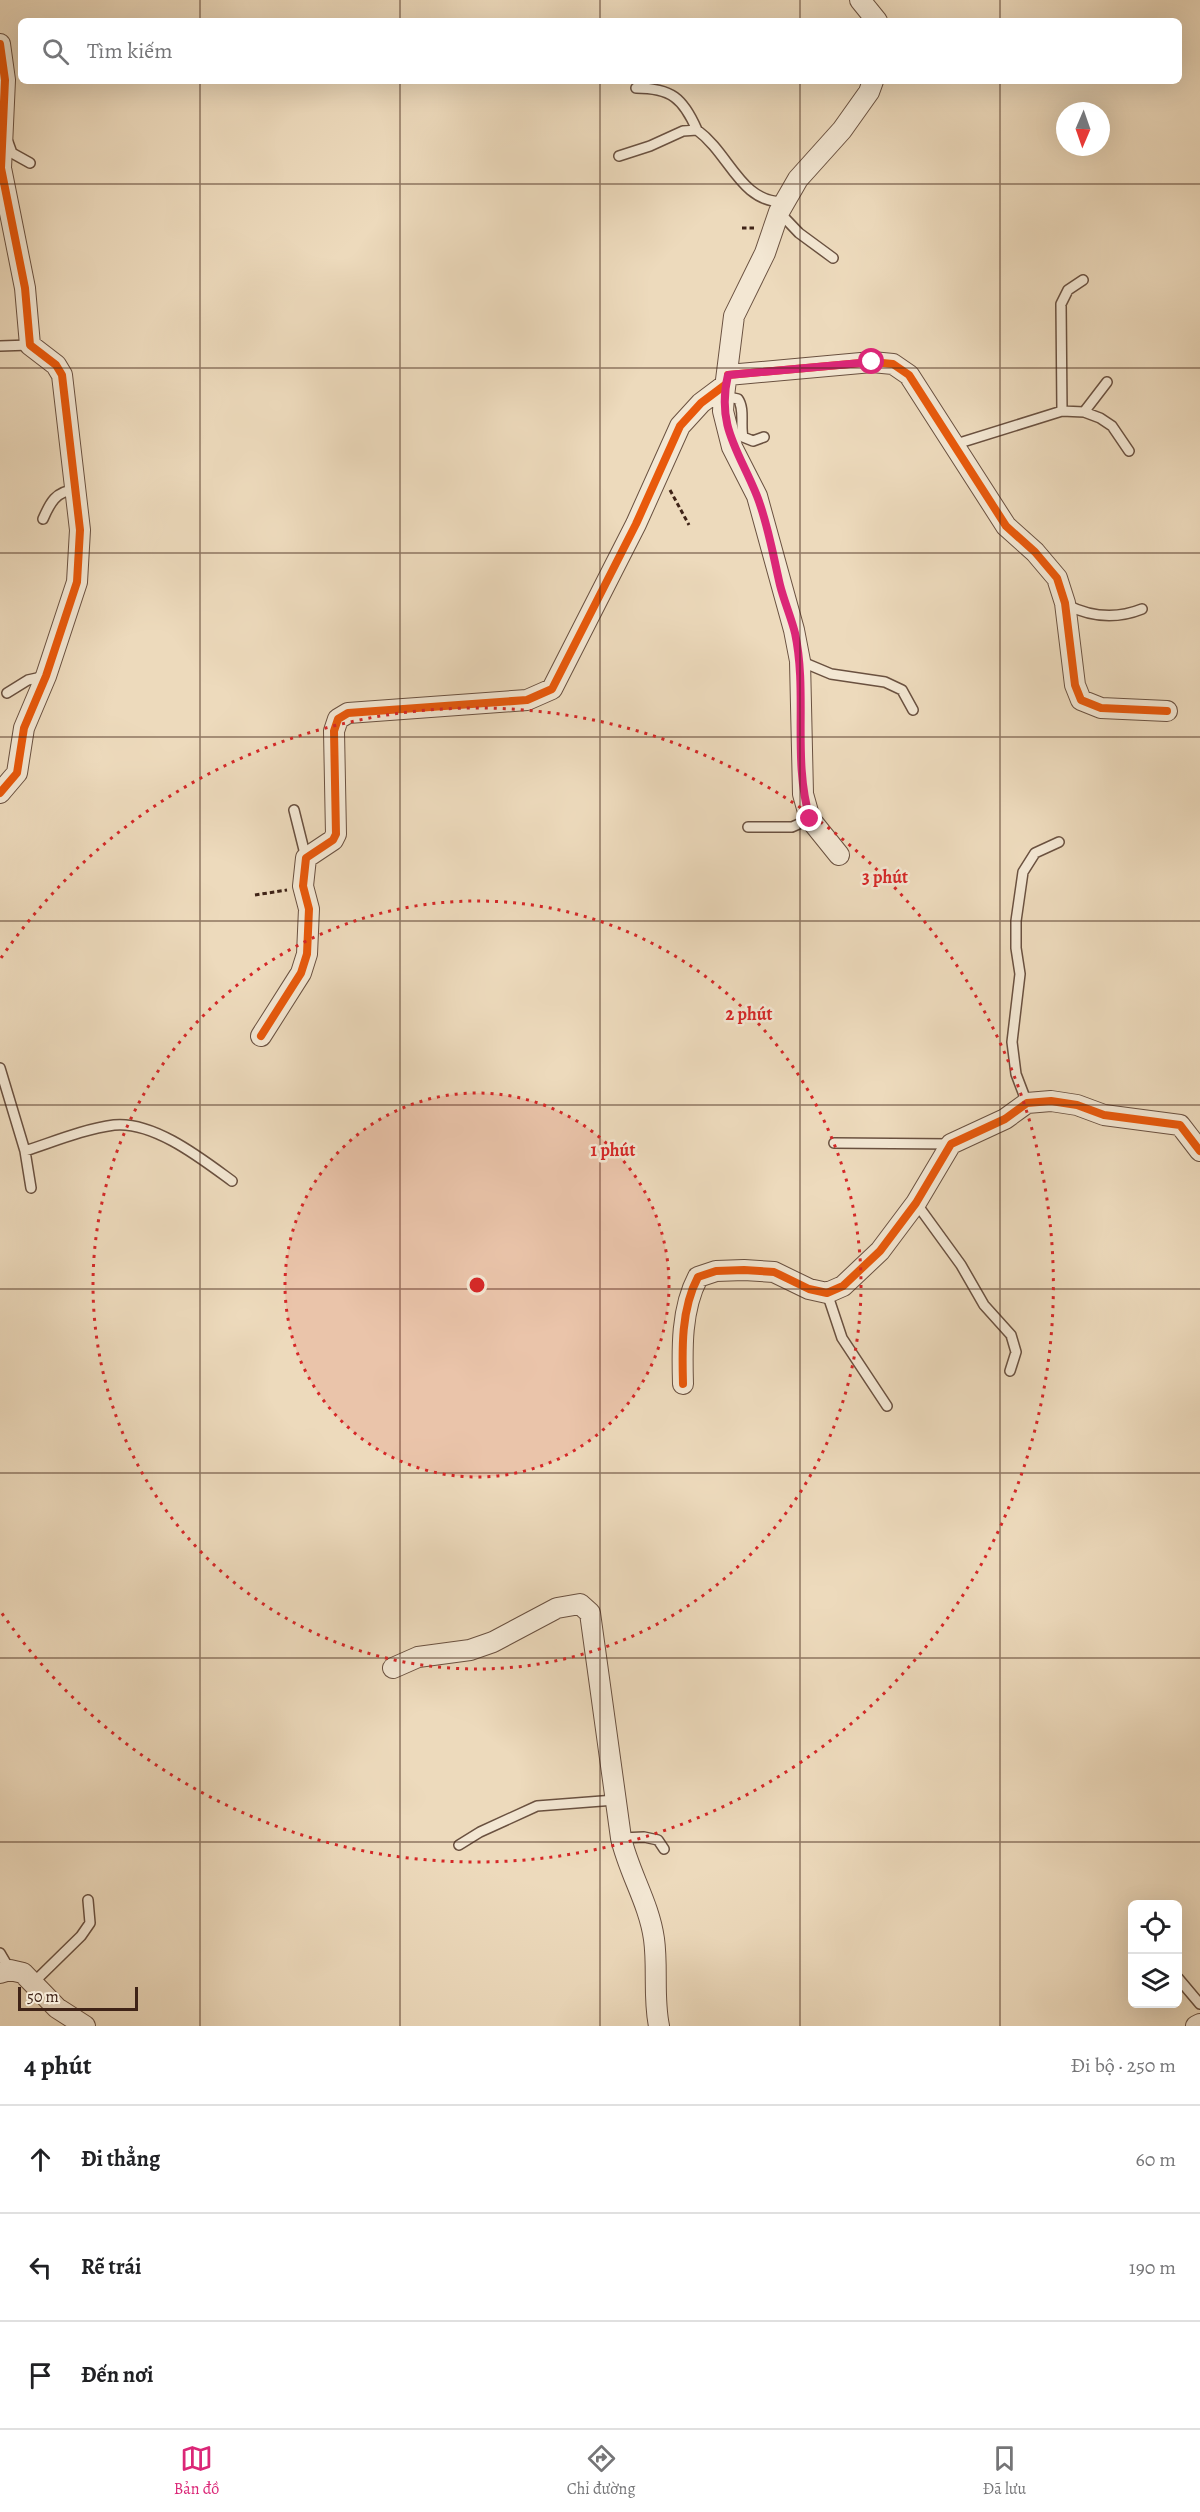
<!DOCTYPE html>
<html lang="vi">
<head>
<meta charset="utf-8">
<style>
	body { margin:0; font-family:Alegreya,serif; background:#f6f6f6; color:#202124 }
	.controls { position:absolute; right:18px; bottom:18px; display:grid; overflow:hidden; border-radius:9px; box-shadow:0 6px 24px #0002 }
	.controls button { width:54px; height:54px; display:grid; place-items:center; padding:0; border:0; border-bottom:2px solid #e0e0e0; background:#fff; color:#202124; font:30px sans-serif }
	.compass { position:absolute; left:1056px; top:102px; width:54px; height:54px; border-radius:50%; background:#fff; box-shadow:0 6px 24px #0002; rotate:182deg }
	.scale { position:absolute; left:18px; bottom:15px; width:120px; box-sizing:border-box; padding-left:6px; border:3px solid #3f2317; border-top:0; font-size:16px; line-height:21px; white-space:nowrap; color:#3f2317; -webkit-text-stroke:4px #f3e7d3; paint-order:stroke }
	.stop { position:absolute; width:18px; height:18px; margin:-14px; border:4px solid #db2777; border-radius:50%; background:#fff }
	.stop.end { background:#db2777; border-color:#fff; box-shadow:0 2px 6px #0008 }
	.list { margin:0; padding:0; list-style:none }
	h2 { display:flex; justify-content:space-between; align-items:center; height:78px; margin:0; padding:0 24px; font-size:26px }
	h2 small { font-size:20px; font-weight:400; color:#757577 }
	.list li { display:grid; grid-template-columns:39px 1fr auto; gap:18px; align-items:center; box-sizing:border-box; height:108px; padding:0 24px; border-top:2px solid #e0e0e0 }
	.list b { display:block; font-size:22px; white-space:nowrap }
	.list em { font-size:20px; font-style:normal; color:#757577 }
	.icon { flex:none; width:33px; height:33px; fill:none; stroke:currentColor; stroke-width:2; stroke-linecap:round; stroke-linejoin:round }
	.map { position:relative; flex:none; width:1200px; height:2026px; overflow:hidden }
	.search { position:absolute; background:#fff; box-shadow:0 6px 24px #0002; left:18px; right:18px; top:18px; height:66px; display:flex; align-items:center; gap:15px; box-sizing:border-box; padding:0 21px; border-radius:9px; color:#757577; font-size:22px }
	.sheet { height:402px; background:#fff }
	nav { display:flex; justify-content:space-around; align-items:center; box-sizing:border-box; height:84px; border-top:2px solid #e0e0e0; background:#fff; font-size:16px; color:#757577 }
	nav a { display:grid; justify-items:center; gap:3px }
	nav .on { color:#db2777 }
	.map>svg:first-child { display:block }
	.lines { fill:none; stroke-linecap:round; stroke-linejoin:round }
	.lane-casing { stroke:#6a5140; stroke-width:12 }
	.street-casing { stroke:#6a5140; stroke-width:22 }
	.path { stroke:#3f2317; stroke-width:3; stroke-dasharray:4.5 3; stroke-linecap:butt }
	.lane { stroke:#f3e7d3; stroke-width:9 }
	.street { stroke:#f3e7d3; stroke-width:20 }
	.cycleway-casing { stroke:#f3e7d3; stroke-width:11 }
	.cycleway { stroke:#e8590c; stroke-width:8 }
	.route { stroke:#db2777; stroke-width:8 }
	.grid { fill:none; stroke:#3f2317; stroke-width:1.5; stroke-opacity:0.55 }
	.ring { fill:none; stroke:#d62828; stroke-width:3; stroke-dasharray:3 6 }
	.centre { fill:#d62828; stroke:#f3e7d3; stroke-width:3 }
	.ring-label { font-size:18px; text-anchor:middle; font-weight:bold; fill:#d62828; stroke:#f3e7d3; stroke-width:5; stroke-linejoin:round; paint-order:stroke }
</style>
</head>
<body>
<div class="map">
<svg width="1200" height="2026" viewBox="0 0 1200 2026">
	<rect width="100%" height="100%" fill="#eddabc"/>
	<filter id="stains"><feTurbulence type="fractalNoise" baseFrequency=".00333" numOctaves="4"/><feColorMatrix values="0 0 0 0 .2 0 0 0 0 .09 0 0 0 0 .02 0 0 0 .5 -.17"/></filter>
	<radialGradient id="worn" r=".72"><stop offset=".6" stop-color="#630" stop-opacity="0"/><stop offset="1" stop-color="#630" stop-opacity=".3"/></radialGradient>
	<g class="lines">
		<defs>
			<path id="lane" d="M636,88c35,0 47,10 61,42
				M8,142l4,11 18,10
				M619,156l31,-10 33,-15 14,-1c33,24 43,72 86,72
				M779,212l20,21 34,25
				M0,346l30,-1
				M724,396l14,3c7,10 2,26 5,38l10,4 11,-4
				M1062,411l-1,-107 7,-14 15,-10
				M1084,412l23,-30
				M953,445l109,-34 22,1 16,6 12,8 17,25
				M43,519c7,-16 13,-28 31,-29
				M1067,605c24,12 50,14 75,4
				M800,661l31,13 54,8 17,8 11,20
				M7,693l21,-13 18,-4
				M294,810l12,48
				M748,827h44l18,-8
				M0,1068l25,83 6,37
				M1027,1103l-11,-29 -4,-32 8,-68 -4,-26v-27l7,-49 12,-19 24,-11
				M834,1143l117,1
				M25,1151c28,-9 59,-22 89,-26 40,-4 88,34 118,56
				M916,1203l45,62 23,40 27,30 5,17 -6,19
				M827,1293l15,45 45,68
				M621,1838l23,-1 14,3 6,9
				M459,1845l21,-13 57,-26 78,-6
				M0,1953l10,17
				M1178,1978l22,26
				M33,1983l48,-47 9,-13 -2,-23"/>
			<path id="street" d="M860,0l17,21
				M0,44l5,36 -4,88 24,120 5,57 26,20 6,10 18,155 -3,52 -31,94 -22,52 -7,45 -17,20
				M728,375l144,-13 21,2 16,11 97,151 29,26 22,26 8,25 10,82 6,15 20,8 66,3
				M839,855l-29,-36 -7,-25 -3,-133 -6,-31 -37,-134 -25,-49 -9,-36 1,-15 10,-80 31,-63 14,-41 19,-33 44,-49 27,-38 4,-11
				M261,1036l40,-63 6,-19 2,-45 -6,-23 3,-28 27,-18 3,-6 -2,-103 4,-12 10,-6 179,-13 25,-11 84,-165 44,-98 21,-23 24,-18
				M683,1384c-1,-35 -2,-75 15,-107l18,-6 28,-1 30,2 35,17 18,4 16,-7 37,-35 36,-48 35,-59 54,-25 22,-16 24,-2 26,4 27,10 76,10 20,26
				M393,1668l25,-11 52,-7 23,-8 64,-34 23,-4 10,9 31,225c8,35 28,65 33,101 4,29 -1,58 5,87
				M0,1973l10,-3 13,3 34,35 28,18
				M1196,2026l4,-2"/>
		</defs>
		<!-- lane casing -->
		<use href="#lane" class="lane-casing"/>
		<!-- street casing -->
		<use href="#street" class="street-casing"/>
		<!-- path -->
		<path class="path" d="M742,228h14
			M670,490l19,35
			M255,895l32,-5"/>
		<!-- lane -->
		<use href="#lane" class="lane"/>
		<!-- street -->
		<use href="#street" class="street"/>
		<defs>
			<path id="cycleway" d="M0,44l5,36 -4,88 24,120 5,57 26,20 6,10 18,155 -3,52 -31,94 -22,52 -7,45 -17,20
				M728,375l144,-13 21,2 16,11 97,151 29,26 22,26 8,25 10,82 6,15 20,8 66,3
				M261,1036l40,-63 6,-19 2,-45 -6,-23 3,-28 27,-18 3,-6 -2,-103 4,-12 10,-6 179,-13 25,-11 84,-165 44,-98 21,-23 24,-18
				M683,1384c-1,-35 -2,-75 15,-107l18,-6 28,-1 30,2 35,17 18,4 16,-7 37,-35 36,-48 35,-59 54,-25 22,-16 24,-2 26,4 27,10 76,10 20,26"/>
		</defs>
		<!-- cycleway casing -->
		<use href="#cycleway" class="cycleway-casing"/>
		<!-- cycleway -->
		<use href="#cycleway" class="cycleway"/>
	</g>
	<g class="lines">
		<!-- route -->
		<path class="route" d="M810,819c-18,-60 -2,-125 -15,-186 -4,-16 -11,-32 -15,-48 -7,-30 -12,-61 -23,-89 -18,-45 -41,-70 -29,-121l144,-13"/>
	</g>
	<!-- grid -->
	<path class="grid" d="M200,0v21M400,0v21M600,0v21M800,0v21M1000,0v21M200,81v1945M400,81v1945M600,81v1945M800,81v1945M1000,81v1945M0,184h1200M0,368h1200M0,553h1200M0,737h1200M0,921h1200M0,1105h1200M0,1289h1200M0,1473h1200M0,1658h1200M0,1842h1200"/>
	<!-- distance rings -->
	<circle cx="477" cy="1285" r="192" fill="#d62828" fill-opacity=".12"/>
	<g class="ring">
		<circle cx="477" cy="1285" r="192"/>
		<circle cx="477" cy="1285" r="384"/>
		<path d="M1 958A577 577 0 1 1 1 1612"/>
	</g>
	<circle cx="477" cy="1285" r="9" class="centre"/>
	<g class="ring-label">
		<text x="885" y="883">3 phút</text>
		<text x="749" y="1020">2 phút</text>
		<text x="613" y="1156">1 phút</text>
	</g>
	<rect width="100%" height="100%" filter="url(#stains)"/>
	<rect width="100%" height="100%" fill="url(#worn)"/>
</svg>
<div class="controls">
<button><svg class="icon" aria-label="locate" viewBox="0 0 24 24"><circle cx="12" cy="12" r="6"/><path d="M12 2v4M12 18v4M2 12h4M18 12h4"/></svg></button>
<button><svg class="icon" aria-label="layers" viewBox="0 0 24 24"><path d="M12 4l9 5-9 5-9-5zM3 14l9 5 9-5"/></svg></button>
</div>
<svg class="compass" viewBox="-18 -18 36 36"><path d="M0-13l5 13h-10z" fill="#e53935"/><path d="M0 13l5-13h-10z" fill="#757577"/></svg>
<div class="scale">50 m</div>
<div class="stop" style="left:872px;top:362px"></div>
<div class="stop end" style="left:810px;top:819px"></div>
<div class="search"><svg class="icon" aria-label="search" viewBox="0 0 24 24"><circle cx="10" cy="10" r="6"/><path d="M15 15l6 6"/></svg>Tìm kiếm</div>
</div>
<section class="sheet">
<h2>4 phút<small>Đi bộ · 250 m</small></h2>
<ul class="list">
<li><svg class="icon" aria-label="ahead" viewBox="0 0 24 24"><path d="M12 20V5M6 11l6-6 6 6"/></svg><div><b>Đi thẳng</b></div><em>60 m</em></li>
<li><svg class="icon" aria-label="left" viewBox="0 0 24 24"><path d="M17 20v-9H6M10 6l-5 5 5 5"/></svg><div><b>Rẽ trái</b></div><em>190 m</em></li>
<li><svg class="icon" aria-label="arrive" viewBox="0 0 24 24"><path d="M6 21V4h12l-3 4 3 4H6"/></svg><div><b>Đến nơi</b></div></li>
</ul>
</section>
<nav>
<a class="on"><svg class="icon" aria-label="map" viewBox="0 0 24 24"><path d="M3 6l6-2 6 2 6-2v14l-6 2-6-2-6 2zM9 4v14M15 6v14"/></svg>Bản đồ</a>
<a><svg class="icon" aria-label="directions" viewBox="0 0 24 24"><path d="M12 3l9 9-9 9-9-9zM9 14v-3h6M13 9l2 2-2 2"/></svg>Chỉ đường</a>
<a><svg class="icon" aria-label="saved" viewBox="0 0 24 24"><path d="M7 4h10v16l-5-4-5 4z"/></svg>Đã lưu</a>
</nav>
</body>
</html>
